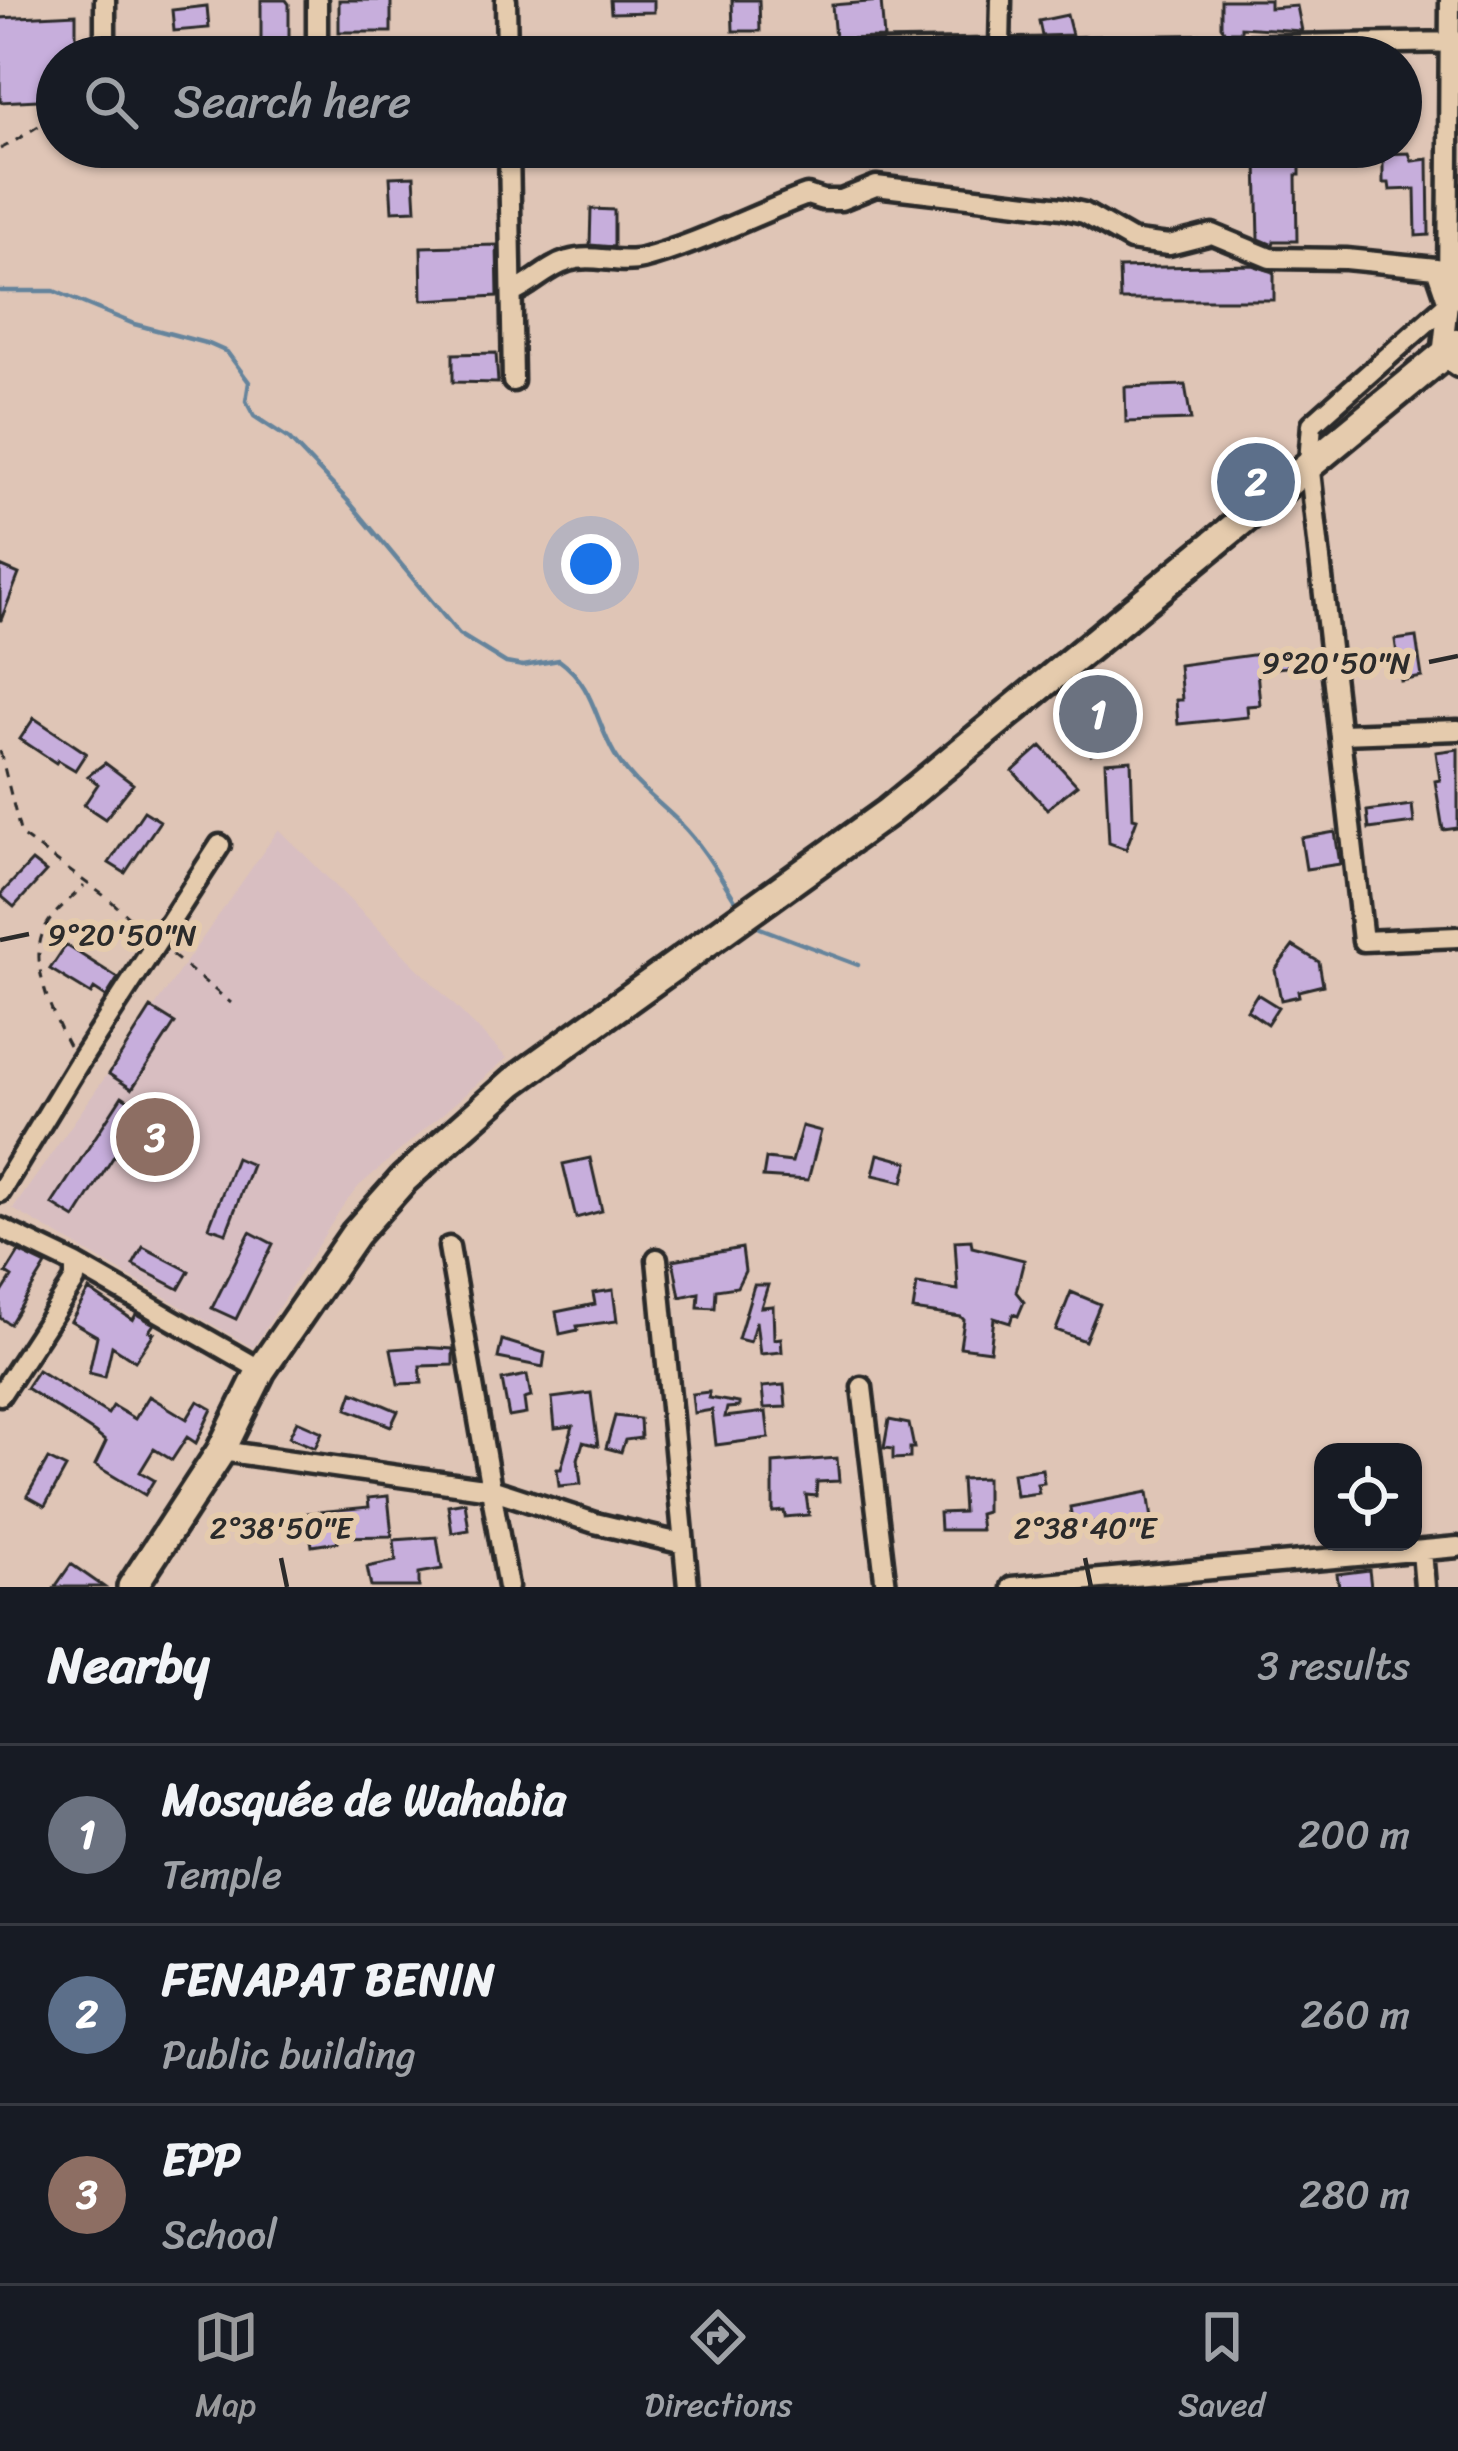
<!DOCTYPE html>
<html lang="en">
<head>
<meta charset="utf-8">
<style>
	body { margin:0; font-family:Sriracha,sans-serif; background:#20242c; color:#f1f3f6 }
	.controls { position:absolute; right:36px; bottom:36px; display:grid; overflow:hidden; border-radius:24px; box-shadow:0 3px 9px #0004 }
	.controls button { width:108px; height:108px; display:grid; place-items:center; padding:0; border:0; border-bottom:3px solid #363941; background:#171b24; color:#f1f3f6; font:60px sans-serif }
	.you { position:absolute; left:591px; top:564px; width:42px; height:42px; margin:-30px; border:9px solid #fff; border-radius:50%; background:#1a73e8; box-shadow:0 0 0 18px #1a73e833 }
	.badge { display:grid; place-items:center; width:78px; height:78px; border-radius:50%; background:#98999b; color:#fff; font-size:39px; font-weight:700 }
	.pin { position:absolute; translate:-50% -50%; border:6px solid #fff; box-shadow:0 3px 12px #0006 }
	.list { margin:0; padding:0; list-style:none }
	h2 { display:flex; justify-content:space-between; align-items:center; height:156px; margin:0; padding:0 48px; font-size:51px }
	h2 small { font-size:39px; font-weight:400; color:#9ea1a6 }
	.list li { display:grid; grid-template-columns:78px 1fr auto; gap:36px; align-items:center; box-sizing:border-box; height:180px; padding:0 48px; border-top:3px solid #363941 }
	.list b { display:block; font-size:45px; white-space:nowrap }
	.list p { margin:0; font-size:39px; white-space:nowrap; color:#9ea1a6 }
	.list em { font-size:39px; font-style:normal; color:#9ea1a6 }
	.icon { flex:none; width:66px; height:66px; fill:none; stroke:currentColor; stroke-width:2; stroke-linecap:round; stroke-linejoin:round }
	.map { position:relative; flex:none; width:1458px; height:1587px; overflow:hidden }
	.search { position:absolute; background:#171b24; box-shadow:0 3px 9px #0004; left:36px; right:36px; top:36px; height:132px; display:flex; align-items:center; gap:30px; box-sizing:border-box; padding:0 42px; border-radius:66px; color:#9ea1a6; font-size:45px }
	.sheet { height:696px; background:#171b24 }
	nav { display:flex; justify-content:space-around; align-items:center; box-sizing:border-box; height:168px; border-top:3px solid #363941; background:#171b24; font-size:33px; color:#9ea1a6 }
	nav a { display:grid; justify-items:center; gap:6px }
	nav .on { color:#98999b }
	.map>svg:first-child { display:block }
	.built { fill:#d8bec1 }
	.lines { fill:none; stroke-linecap:round; stroke-linejoin:round }
	.stream { stroke:#65849c; stroke-width:4.5 }
	.building { fill:#c7aedc; stroke:#2b2b2b; stroke-width:3 }
	.street-casing { stroke:#2b2b2b; stroke-width:27 }
	.primary-casing { stroke:#2b2b2b; stroke-width:36 }
	.path { stroke:#2b2b2b; stroke-width:3; stroke-dasharray:9 9; stroke-linecap:butt }
	.street { stroke:#e5cbad; stroke-width:18 }
	.primary { stroke:#e5cbad; stroke-width:27 }
	.ticks { fill:none; stroke:#2b2b2b; stroke-width:4.5 }
	.ticks-label { font-size:30px; text-anchor:middle; fill:#2b2b2b; stroke:#e5cbad; stroke-width:12; stroke-linejoin:round; paint-order:stroke }
</style>
</head>
<body>
<div class="map">
<svg width="1458" height="1587" viewBox="0 0 1458 1587">
	<rect width="100%" height="100%" fill="#dfc5b6"/>
	<filter id="ink" filterUnits="userSpaceOnUse"><feTurbulence type="fractalNoise" baseFrequency=".00833" numOctaves="2"/><feDisplacementMap in="SourceGraphic" scale="24" xChannelSelector="R" yChannelSelector="G"/><feConvolveMatrix kernelMatrix="1 2 1 2 8 2 1 2 1" color-interpolation-filters="sRGB"/></filter>
	<g filter="url(#ink)">
		<!-- built -->
		<path class="built" d="M279,829l228,229 -148,128 -17,21 -89,141 -240,-139z"/>
		<g class="lines">
			<!-- stream -->
			<path class="stream" d="M0,291h54l80,33 75,20 18,8 22,30 -3,19 8,15 35,23 61,64 109,131 47,29 17,3 36,-6c35,25 36,61 56,95 17,28 43,46 65,68 23,23 38,50 55,77
				M760,928l98,37"/>
		</g>
		<!-- building -->
		<path class="building" d="M261,0h25l3,4v38h-28z
			M339,0h52v32h-52z
			M610,0h44v12l-43,1z
			M732,0h27l1,31h-27z
			M1221,0h49v8l27,-2 5,25 -61,-4v5h-16l-4,-6z
			M881,1l3,37 -49,1 -3,-34z
			M207,6l2,22 -35,3 -2,-21z
			M76,14v43h-19v42l-57,3v-84z
			M1067,15l5,20 -30,1 -3,-15z
			M1409,153l3,8 16,-2 1,76 -13,1 -1,-47 -25,1 -1,-7h-6v-29z
			M1300,158v17h-4l1,66h-23l-1,4 -14,-6 -2,-79z
			M414,176l2,34 -24,1 -2,-34z
			M591,209l23,1v37l-24,-2z
			M497,245l1,51 -76,4 -1,-53z
			M1252,265l22,7v28h-154l-1,-32z
			M496,353l2,30 -45,-1v-28z
			M1185,385l6,35 -65,2 -1,-35z
			M0,566l19,8 -18,46h-1z
			M1416,637l6,40 -21,4 -6,-41z
			M1281,651l5,3 1,13 -30,3 3,35 -13,1 1,11 -70,7 -2,-24h6l-3,-35z
			M1110,706l14,33 -33,15 -15,-33z
			M34,718l52,35 -11,17 -17,-10 -2,3 -36,-24z
			M1041,746l36,39 -30,24 -34,-38z
			M1458,749v79l-15,2 -8,-49 5,-1 -4,-28z
			M1131,760l2,58 4,1 -11,30 -17,-6 -4,-81z
			M105,763l28,21 -28,35 -21,-14 14,-21 -10,-8z
			M1412,805l2,18 -45,6 -2,-18z
			M144,811l16,10 -35,52 -16,-10z
			M1335,832l5,32 -34,5 -5,-31z
			M32,861l14,11 -32,35 -14,-12z
			M66,945l52,33 -12,19 -12,-8 -3,5 -41,-25z
			M1293,946l26,16 4,23 -25,6 1,5 -18,4 -6,-30z
			M1257,994l21,13 -11,17 -20,-14z
			M151,1008l24,15 -43,66 -23,-15z
			M122,1096l21,14 -68,108 -23,-14z
			M802,1126l19,5 -13,49 -45,-3 3,-18 26,3z
			M878,1154l30,8 -5,20 -30,-7z
			M236,1158l16,7 -26,68 -17,-6z
			M590,1158l12,53 -26,7 -13,-54z
			M250,1232l23,12 -37,75 -24,-11z
			M971,1240l1,7 52,13 -8,32 8,10 -6,14 -5,-2 -3,9 -16,-5 -4,33 -30,-4 4,-27 -3,-3 -48,-7 4,-26 41,6 -3,-49z
			M143,1247l46,24 -10,18 -46,-24z
			M742,1248l3,23 -8,16 -21,3 -1,18 -17,-1 1,-14 -19,4 -7,-37z
			M19,1252l27,13 -36,59 -10,-6v-22l12,-19 -6,-4z
			M754,1285h14l-7,22 12,-1 1,33 7,-1 1,14 -22,2 -4,-33 -6,21 -12,-3z
			M89,1290l44,30 3,-6 18,10 -5,7 5,2 -19,28 -23,-15 -7,31 -16,-4 8,-37 -26,-15z
			M613,1290l4,31 -40,5 1,4 -18,4 -4,-22 39,-8 -2,-11z
			M1071,1292l29,12 -15,37 -29,-11z
			M502,1340l43,13 -2,14 -45,-9z
			M419,1347l34,2v16l-33,1 2,17 -24,1 -7,-35z
			M38,1370l70,44 5,-8 22,13 14,-23 38,23 11,-18 14,8 -16,34 -9,-6 -15,23 -18,-11 -14,23 14,8 -9,15 -50,-30 11,-23 -11,-9 -69,-45z
			M527,1375l4,22 -7,2 2,15 -17,3 -7,-37z
			M784,1385l2,22 -22,1 -2,-21z
			M353,1392l45,19 -7,15 -44,-17z
			M709,1392v6l30,5v4l-12,1 -2,9 41,-5 3,26 -53,7 -4,-35 -18,3 -2,-19z
			M591,1393l7,53 -15,-4 -5,17 3,25 -22,2 -2,-17h4l12,-43 -18,2 -3,-30z
			M615,1416l25,3 1,19 -16,2 -4,12 -15,-4z
			M889,1420l20,4 5,24h-4v10l-17,1v-10l-9,-1z
			M297,1421l25,11 -7,16 -26,-11z
			M837,1458l2,23 -22,1 -1,14 -10,-1 3,20 -24,2 -1,-6 -11,1v-49z
			M48,1459l18,9 -21,38 -18,-10z
			M1042,1469l2,14 -7,1 2,9 -23,3 -3,-23z
			M986,1478v34l-7,2 2,16h-41l-1,-17 24,-1 -2,-33z
			M1148,1492l4,27 -29,4 -1,-5 -49,9 -3,-20z
			M388,1496l4,40 -55,1 1,5 -26,4 -5,-33 62,-6 -1,-9z
			M465,1502l4,28 -17,3 -4,-28z
			M437,1537l5,32 -23,4v14h-48l-4,-20 29,-6 -2,-21z
			M71,1564l33,23h-49z
			M1369,1570l2,17h-32l-2,-13z"/>
		<g class="lines">
			<defs>
				<path id="street" d="M105,0v57
					M317,0v57
					M506,0l1,57
					M1450,0l-2,303 -6,53 16,11
					M1000,47l1,-47
					M585,57l873,-15
					M509,147l4,234
					M512,293c20,-8 35,-26 56,-32 24,-8 51,4 74,-2 57,-15 111,-44 165,-64l16,5h18l35,-14 186,22 22,5 47,27 13,2 25,3 43,-11 58,24 76,1 90,9 12,35
					M1454,298l-142,126 -3,38 54,479 95,-4
					M1341,734l117,-4
					M0,1192l78,-128 142,-219
					M0,1228l75,36 186,106
					M449,1247l59,340
					M657,1259l31,328
					M862,1387l24,200
					M0,1395l75,-115v-16
					M221,1451l270,38 104,34 89,21
					M1422,1551l3,36
					M1012,1587l446,-40"/>
				<path id="primary" d="M132,1587l89,-136 40,-81 94,-136 49,-55 109,-97 375,-270 570,-469"/>
			</defs>
			<!-- street casing -->
			<use href="#street" class="street-casing"/>
			<!-- primary casing -->
			<use href="#primary" class="primary-casing"/>
			<!-- path -->
			<path class="path" d="M0,149c21,-10 35,-23 57,-33
				M0,751l21,84 89,65 32,29
				M172,955l59,48
				M69,1046c-16,-30 -42,-85 -24,-118 8,-16 26,-29 39,-42"/>
			<!-- street -->
			<use href="#street" class="street"/>
			<!-- primary -->
			<use href="#primary" class="primary"/>
		</g>
	</g>
	<!-- ticks -->
	<path class="ticks" d="M1429,662l29,-6M0,940l29,-6M281,1558l6,29M1085,1558l6,29"/>
	<g class="ticks-label">
		<text x="1336" y="673">9°20'50"N</text>
		<text x="122" y="945">9°20'50"N</text>
		<text x="281" y="1538">2°38'50"E</text>
		<text x="1085" y="1538">2°38'40"E</text>
	</g>
</svg>
<div class="controls">
<button><svg class="icon" aria-label="locate" viewBox="0 0 24 24"><circle cx="12" cy="12" r="6"/><path d="M12 2v4M12 18v4M2 12h4M18 12h4"/></svg></button>
</div>
<div class="you"></div>
<div class="pin badge" style="left:1098px;top:714px;background:#6b7280">1</div>
<div class="pin badge" style="left:1256px;top:482px;background:#5c6f8a">2</div>
<div class="pin badge" style="left:155px;top:1137px;background:#8d6e63">3</div>
<div class="search"><svg class="icon" aria-label="search" viewBox="0 0 24 24"><circle cx="10" cy="10" r="6"/><path d="M15 15l6 6"/></svg>Search here</div>
</div>
<section class="sheet">
<h2>Nearby<small>3 results</small></h2>
<ul class="list">
<li><span class="badge" style="background:#6b7280">1</span><div><b>Mosquée de Wahabia</b><p>Temple</p></div><em>200 m</em></li>
<li><span class="badge" style="background:#5c6f8a">2</span><div><b>FENAPAT BENIN</b><p>Public building</p></div><em>260 m</em></li>
<li><span class="badge" style="background:#8d6e63">3</span><div><b>EPP</b><p>School</p></div><em>280 m</em></li>
</ul>
</section>
<nav>
<a class="on"><svg class="icon" aria-label="map" viewBox="0 0 24 24"><path d="M3 6l6-2 6 2 6-2v14l-6 2-6-2-6 2zM9 4v14M15 6v14"/></svg>Map</a>
<a><svg class="icon" aria-label="directions" viewBox="0 0 24 24"><path d="M12 3l9 9-9 9-9-9zM9 14v-3h6M13 9l2 2-2 2"/></svg>Directions</a>
<a><svg class="icon" aria-label="saved" viewBox="0 0 24 24"><path d="M7 4h10v16l-5-4-5 4z"/></svg>Saved</a>
</nav>
</body>
</html>
